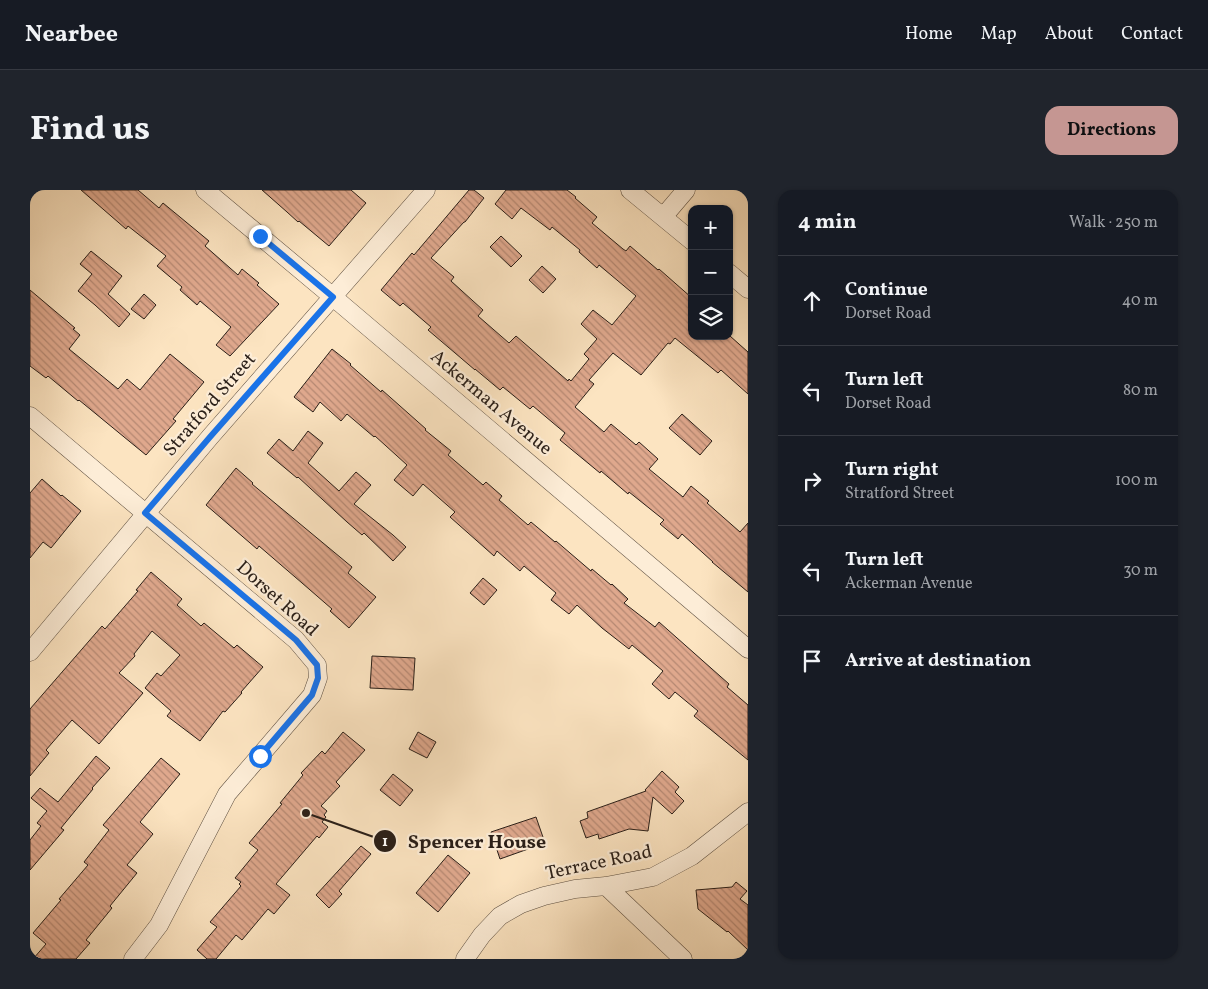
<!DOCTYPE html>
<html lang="en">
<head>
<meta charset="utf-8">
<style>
	body { margin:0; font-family:Vollkorn,serif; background:#20242c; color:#f1f3f6 }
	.controls { position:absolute; right:15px; top:15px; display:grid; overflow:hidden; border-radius:10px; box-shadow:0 1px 4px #0004 }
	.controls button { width:45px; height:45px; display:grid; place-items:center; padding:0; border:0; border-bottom:1px solid #363941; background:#171b24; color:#f1f3f6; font:25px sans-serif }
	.stop { position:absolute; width:15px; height:15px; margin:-11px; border:4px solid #1a73e8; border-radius:50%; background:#fff }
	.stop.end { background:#1a73e8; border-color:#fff; box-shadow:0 1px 5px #0008 }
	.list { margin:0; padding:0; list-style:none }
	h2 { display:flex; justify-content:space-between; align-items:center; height:65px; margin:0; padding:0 20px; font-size:21px }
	h2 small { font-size:16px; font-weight:400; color:#9ea1a6 }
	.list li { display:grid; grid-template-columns:32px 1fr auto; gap:15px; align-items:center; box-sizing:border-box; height:90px; padding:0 20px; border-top:1px solid #363941 }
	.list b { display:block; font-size:19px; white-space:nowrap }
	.list p { margin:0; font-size:16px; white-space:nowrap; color:#9ea1a6 }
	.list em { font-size:16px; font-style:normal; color:#9ea1a6 }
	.icon { flex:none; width:28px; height:28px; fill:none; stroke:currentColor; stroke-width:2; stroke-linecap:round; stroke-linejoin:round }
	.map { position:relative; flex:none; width:718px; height:769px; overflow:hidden; border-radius:15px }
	header { display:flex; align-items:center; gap:30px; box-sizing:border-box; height:70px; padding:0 25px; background:#171b24; border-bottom:1px solid #363941 }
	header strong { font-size:24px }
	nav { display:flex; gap:28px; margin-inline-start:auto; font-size:18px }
	.intro { display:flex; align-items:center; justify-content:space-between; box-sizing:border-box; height:120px; padding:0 30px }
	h1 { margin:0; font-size:35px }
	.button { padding:12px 22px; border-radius:15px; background:#c59692; color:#111; font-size:18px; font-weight:700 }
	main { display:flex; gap:30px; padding:0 30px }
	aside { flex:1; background:#171b24; border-radius:15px; box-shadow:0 1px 4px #0004 }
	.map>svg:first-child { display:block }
	.building { fill:url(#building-back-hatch); stroke:#2a1f18 }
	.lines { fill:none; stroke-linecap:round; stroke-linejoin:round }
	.minor-casing { stroke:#5e5042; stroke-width:19 }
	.minor { stroke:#fdedd7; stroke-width:18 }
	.route { stroke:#1a73e8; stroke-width:6 }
	.labels { text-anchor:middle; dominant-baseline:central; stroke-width:4.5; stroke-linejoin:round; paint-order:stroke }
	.street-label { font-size:19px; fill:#2a1f18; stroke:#fdedd7 }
	.leader { fill:none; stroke:#2a1f18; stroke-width:2 }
	.callout-dot { fill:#2a1f18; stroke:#fdedd7; stroke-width:2 }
	.mark-label { font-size:15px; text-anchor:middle; font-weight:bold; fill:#fff }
	.callout-label { font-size:20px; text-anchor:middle; font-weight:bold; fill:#2a1f18; stroke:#fdedd7; stroke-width:4.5; stroke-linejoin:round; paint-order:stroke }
</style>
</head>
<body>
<header>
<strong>Nearbee</strong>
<nav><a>Home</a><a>Map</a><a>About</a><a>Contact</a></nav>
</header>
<div class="intro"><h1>Find us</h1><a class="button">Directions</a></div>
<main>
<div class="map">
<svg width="718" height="769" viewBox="0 0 718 769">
	<defs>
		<pattern id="building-back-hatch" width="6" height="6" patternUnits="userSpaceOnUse" patternTransform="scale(1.25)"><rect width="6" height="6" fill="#dfa88d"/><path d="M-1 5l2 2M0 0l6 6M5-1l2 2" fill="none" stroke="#b58872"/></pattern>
	</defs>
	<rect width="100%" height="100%" fill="#fce4c1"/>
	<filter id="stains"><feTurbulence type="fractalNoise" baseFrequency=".004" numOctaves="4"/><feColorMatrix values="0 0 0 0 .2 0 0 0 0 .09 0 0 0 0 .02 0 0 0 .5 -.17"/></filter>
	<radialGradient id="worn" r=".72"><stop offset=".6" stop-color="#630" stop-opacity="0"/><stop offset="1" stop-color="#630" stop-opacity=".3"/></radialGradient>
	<!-- building -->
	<path class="building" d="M51,0h57l21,18 4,-5 46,38 -4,5 33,29 4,-6 17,14 -2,2 22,19 -49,52 -14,-11 15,-18 -31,-26 -3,4 -17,-15 2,-3 -25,-21 9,-10 -38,-30 -2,3z
		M232,0h89l15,13 -37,43 -30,-25 -1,1 -11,-10z
		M439,0h5l10,8 -19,24h-1l-33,36 23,19 -3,4 32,29 -5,6 31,27 7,-7 52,45 1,-2 2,2 18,-22 -5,-5 13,-15 -16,-15 12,-14 19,15 24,-29 -37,-31 -2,3 -18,-16 1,-2 -28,-23 -2,3 -29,-22 -9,11 -17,-15 11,-14h61l9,7 -1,1 22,19 -5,6 31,26 3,2 4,-5 28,24 1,-1 33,29v38h38l18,16v42l-27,-24 -3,3 -43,-35 -5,6 -2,-1 -27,32 -28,-22 -24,27 5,4 -19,23 29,25 7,-8 25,21 3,-3 19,17 -9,10 34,28 8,-11 18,15 -2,2 33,29 8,-9v69l-36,-30h1l-31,-28 -4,5 -18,-15 4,-4 -35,-28 -1,2 -27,-23 -1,2 -40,-33 5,-7 -32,-27 -3,3 -27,-22 -3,3 -25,-21v1l-47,-40 3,-3 -28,-24 -3,3 -19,-16 31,-37 2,2z
		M471,46l21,20 -11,11 -21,-20z
		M61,61l31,25 -14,18 22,20 -11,13 -24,-22 -17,-14 14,-17 -12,-10z
		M512,76l14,13 -13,14 -14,-13z
		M0,100l45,38 -2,1 7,6 -11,14 49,40 9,-10 13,11 30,-36 34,28 -31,37 3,2 -30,34 -67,-55 -1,1 -30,-25 -2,2 -16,-12z
		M114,104l12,11 -12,14 -13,-10z
		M302,159l19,15 -1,1 31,27 1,-2 44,39 -1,1 26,21 -3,4 35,30 3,-3 16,14 -3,4 29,25 3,-3 24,20 1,-1 35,30 1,-2 19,16 1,-1 16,15 -4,4 31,24 4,-5 70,62 -2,3 21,18v55l-54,-44 4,-5 -23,-19 -6,7 -17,-15 11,-13 -31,-26 -3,4 -27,-21 -25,-23 -8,9 -18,-14 5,-7 -32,-27 -4,5 -23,-20 -3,5 -44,-39 5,-5 -32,-28 -10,12 -19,-16 13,-15 -32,-29 -1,1 -27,-23 -6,7 -21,-19 -7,10 -19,-15z
		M652,224l30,27 -12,14 -31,-27z
		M278,241l15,12 -15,20 31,28 17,-19 15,13 -17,19 39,31 13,12 -13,14 -29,-28 -2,2 -15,-13 -49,-45 -1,1 -30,-25 12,-14 14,12z
		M206,278l17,15 -1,1 100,83 -4,6 28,24 -27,31 -19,-17 2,-2 -30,-26 -43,-37 -2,3 -51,-44z
		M12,289l19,17 1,-1 19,16 -30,37 -8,-6 -13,16v-65z
		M121,382l31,27 -5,6 24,21 3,-3 30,25 3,-3 26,22 -22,25 1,1 -17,19 -2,-1 -23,30 -33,-25 4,-5 -26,-23 12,-15 4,3 19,-21 -28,-24 -18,23 1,2 -16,17 24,20 -44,51 -27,-24 -26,30 3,3 -19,23v-67l72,-83 3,3 33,-38 -2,-1z
		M453,388l14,12 -13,15 -14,-12z
		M342,466l43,2 -2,32 -43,-2z
		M313,542l22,18 -29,32 4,4 -19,20 6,5 -3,4 2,2 -4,5 6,5 -9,11 -2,-2 -41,48 14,11 -16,19 -6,-5 -26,31 -6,-5 -20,24h-9l-10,-9 20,-23 -7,-5 31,-36 -2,-2 2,-2 -6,-4 23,-28 -9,-7 33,-39 -2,-1 23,-28 -2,-2 21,-22 3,3z
		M388,542l18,10 -9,16 -18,-9z
		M66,566l14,12 -18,20 1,1 -32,39 3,2 -34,40v-30l11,-14 -4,-3 10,-12 -16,-13 9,-10 18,14z
		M131,568l19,16 -40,48 13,12 -26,31 10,8 -27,33 2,2 -26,32 4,3 -14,16h-43l13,-15 -13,-11 28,-33 -2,-1 29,-34 -4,-3 25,-32 -6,-5z
		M632,581l17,16 -4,5 9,9 -12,13 -19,-17 -5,34 -19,-2 -30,10 -1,-5 -12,4 -6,-17 8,-3 -1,-6 59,-21 -1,-1z
		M363,584l20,16 -13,16 -20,-16z
		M506,627l9,26 -45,16 -9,-27z
		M331,656l10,8 -32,37 3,3 -13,14 -13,-13z
		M418,665l22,18 -32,39 -22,-19z
		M706,692l11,9 -7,8 8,6v45l-20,-19 -1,1 -29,-23 -2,-19 36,-3z"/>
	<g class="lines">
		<defs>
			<path id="minor" d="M175,0l128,107 415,352
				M600,0l62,51
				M633,27l23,-27
				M699,83l19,16
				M0,226l266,224 21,25 1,13 -6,17 -85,99 -68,131 -26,34
				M0,462l180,-215 216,-247
				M576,696l77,73
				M435,769l17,-24 18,-19 21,-12 23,-8 31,-7 31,-3 47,-9 39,-21 56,-44"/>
		</defs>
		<!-- minor casing -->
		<use href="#minor" class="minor-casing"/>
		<!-- minor -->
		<use href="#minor" class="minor"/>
	</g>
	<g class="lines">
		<!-- route -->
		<path class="route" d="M230,46l73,61 -123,140 -65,76 151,127 21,25 1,13 -6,17 -52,61"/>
	</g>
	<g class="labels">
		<!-- street labels -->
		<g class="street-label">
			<text transform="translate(461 213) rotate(40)">Ackerman Avenue</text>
			<text transform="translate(180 215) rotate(-49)">Stratford Street</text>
			<text transform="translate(247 409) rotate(42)">Dorset Road</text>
			<text transform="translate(569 673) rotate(-12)">Terrace Road</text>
		</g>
	</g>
	<!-- callouts -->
	<path class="leader" d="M276 623L355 651"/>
	<g class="callout-dot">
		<circle cx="276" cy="623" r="5"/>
		<circle cx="355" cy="651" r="12"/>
	</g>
	<g class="mark-label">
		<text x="355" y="656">1</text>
	</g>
	<g class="callout-label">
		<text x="447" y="658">Spencer House</text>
	</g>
	<rect width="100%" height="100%" filter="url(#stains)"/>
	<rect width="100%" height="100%" fill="url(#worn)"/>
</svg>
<div class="controls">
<button>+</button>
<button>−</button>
<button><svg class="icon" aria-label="layers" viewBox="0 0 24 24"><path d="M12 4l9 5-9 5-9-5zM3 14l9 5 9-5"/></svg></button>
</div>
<div class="stop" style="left:230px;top:566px"></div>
<div class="stop end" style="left:230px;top:46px"></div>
</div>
<aside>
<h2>4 min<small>Walk · 250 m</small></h2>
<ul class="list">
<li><svg class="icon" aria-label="ahead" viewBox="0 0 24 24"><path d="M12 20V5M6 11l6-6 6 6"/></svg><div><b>Continue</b><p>Dorset Road</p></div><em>40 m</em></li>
<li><svg class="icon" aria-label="left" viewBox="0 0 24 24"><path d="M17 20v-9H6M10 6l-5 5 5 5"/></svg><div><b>Turn left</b><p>Dorset Road</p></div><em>80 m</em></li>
<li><svg class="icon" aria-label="right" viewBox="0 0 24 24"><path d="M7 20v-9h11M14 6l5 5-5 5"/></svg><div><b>Turn right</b><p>Stratford Street</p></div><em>100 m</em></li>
<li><svg class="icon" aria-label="left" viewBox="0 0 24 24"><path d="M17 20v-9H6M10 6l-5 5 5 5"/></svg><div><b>Turn left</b><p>Ackerman Avenue</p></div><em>30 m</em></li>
<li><svg class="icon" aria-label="arrive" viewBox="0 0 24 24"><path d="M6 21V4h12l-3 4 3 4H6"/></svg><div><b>Arrive at destination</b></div></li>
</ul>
</aside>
</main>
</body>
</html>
